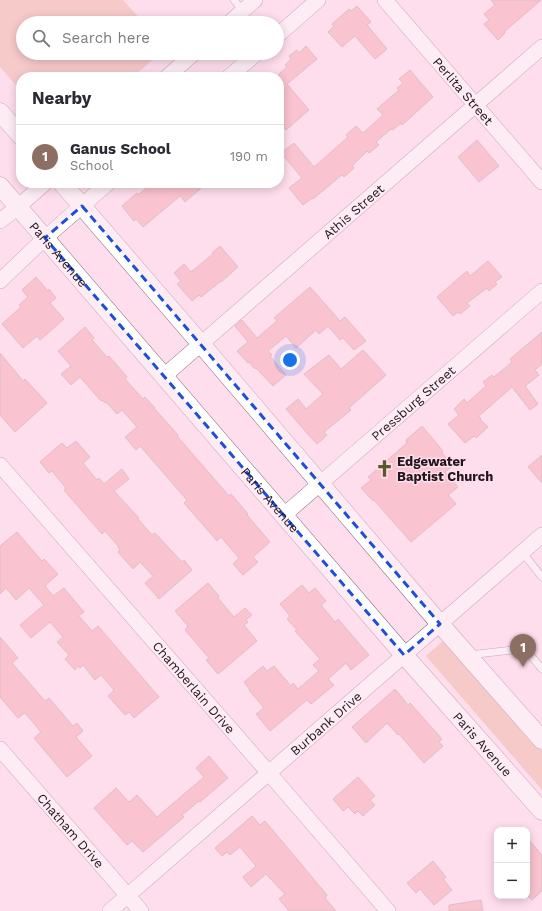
<!DOCTYPE html>
<html lang="en">
<head>
<meta charset="utf-8">
<style>
	body { margin:0; font-family:"Work Sans",sans-serif; background:#f2f2f3; color:#2b2b33 }
	.controls { position:absolute; right:12px; bottom:12px; display:grid; overflow:hidden; border-radius:8px; box-shadow:0 2px 10px #0003 }
	.controls button { width:36px; height:36px; display:grid; place-items:center; padding:0; border:0; border-bottom:1px solid #e1e1e2; background:#fff; color:#2b2b33; font:20px sans-serif }
	.you { position:absolute; left:290px; top:360px; width:14px; height:14px; margin:-10px; border:3px solid #fff; border-radius:50%; background:#1a73e8; box-shadow:0 0 0 6px #1a73e833 }
	.badge { display:grid; place-items:center; width:26px; height:26px; border-radius:50%; background:#585a27; color:#fff; font-size:13px; font-weight:700 }
	.pin { position:absolute; translate:-50% -33px; filter:drop-shadow(0 1px 2px #0008) }
	.pin::after { content:''; position:absolute; top:21px; width:14px; height:12px; background:inherit; clip-path:polygon(0 0,100% 0,50% 100%) }
	.list { margin:0; padding:0; list-style:none }
	h2 { display:flex; justify-content:space-between; align-items:center; height:52px; margin:0; padding:0 16px; font-size:17px }
	h2 small { font-size:13px; font-weight:400; color:#7c7c81 }
	.list li { display:grid; grid-template-columns:26px 1fr auto; gap:12px; align-items:center; box-sizing:border-box; height:64px; padding:0 16px; border-top:1px solid #e1e1e2 }
	.list b { display:block; font-size:15px; white-space:nowrap }
	.list p { margin:0; font-size:13px; white-space:nowrap; color:#7c7c81 }
	.list em { font-size:13px; font-style:normal; color:#7c7c81 }
	.icon { flex:none; width:22px; height:22px; fill:none; stroke:currentColor; stroke-width:2; stroke-linecap:round; stroke-linejoin:round }
	.map { position:relative; flex:none; width:542px; height:911px; overflow:hidden }
	.search { position:absolute; background:#fff; box-shadow:0 2px 10px #0003; left:16px; top:16px; width:268px; height:44px; display:flex; align-items:center; gap:10px; box-sizing:border-box; padding:0 14px; border-radius:22px; color:#7c7c81; font-size:15px }
	.panel { position:absolute; background:#fff; box-shadow:0 2px 10px #0003; left:16px; top:72px; width:268px; height:116px; border-radius:16px }
	.map>svg:first-child { display:block }
	.green { fill:#efb3a0 }
	.building { fill:#f4a4ab; stroke:#bb999b }
	.lines { fill:none; stroke-linecap:round; stroke-linejoin:round }
	.service-casing { stroke:#8a6d7a; stroke-width:8 }
	.minor-casing { stroke:#8a6d7a; stroke-width:16 }
	.tertiary-casing { stroke:#8a6d7a; stroke-width:19 }
	.service { stroke:#fff; stroke-width:7 }
	.minor { stroke:#fff; stroke-width:15 }
	.tertiary { stroke:#fff; stroke-width:18 }
	.marked { fill:none; stroke:#1d4ed8; stroke-width:3; stroke-dasharray:8 5; stroke-linejoin:round }
	.labels { text-anchor:middle; dominant-baseline:central; stroke-width:3; stroke-linejoin:round; paint-order:stroke }
	.street-label { font-size:13px; fill:#22161b; stroke:#feddec }
	.poi-label { font-size:13px; font-weight:bold; fill:#22161b; stroke:#feddec; text-anchor:start }
</style>
</head>
<body>
<div class="map">
<svg width="542" height="911" viewBox="0 0 542 911">
	<rect width="100%" height="100%" fill="#feddec"/>
	<!-- green -->
	<path class="green" d="M0,0h123l21,23h-121v30h137l-27,24h-112v14l-21,-24z
		M445,639l97,112v39l-116,-134z"/>
	<!-- building -->
	<path class="building" d="M491,0h50l-37,32 1,1 -7,7 -14,-16 5,-4 -5,-6 11,-9z
		M357,6l14,16 -4,3 20,24 -12,10 -20,-23 -13,11 -14,-15 6,-6 -2,-2 17,-15 2,2z
		M306,46l11,13 -30,25 22,26 -23,20 -7,-8v-48l8,-7 -2,-2 6,-6 -2,-3 8,-6 2,3z
		M410,70l23,27 -31,28 -1,-2 -8,7 -2,-1 -15,13 3,3 -10,8 -2,-2 -15,15 2,2 -10,9 -2,-2 -29,24 -1,-1 -9,7 -14,-17 13,-10 -21,-25 13,-10 20,24 34,-30 -2,-2 10,-9 7,7 20,-18 -6,-6 22,-19 -2,-2 6,-5 -4,-4z
		M477,140l22,26 -20,16 -21,-25z
		M152,183h55l-22,19 -5,-6 -37,31 -7,-8 -2,2 -12,-15 15,-13 1,2z
		M220,246l18,21 -17,15v-1l-20,16 -2,-2 -7,6 -15,-17 4,-3 -7,-8 10,-9 7,8 22,-18 -1,-1z
		M488,261l14,16 -7,5 2,2 -8,7 -2,-3 -20,15 3,3 -10,8 -2,-2 -5,4 -16,-19 30,-26 3,5z
		M36,277l12,14 1,-2 7,9 -6,5 14,16 -24,21 -3,-4 -14,12 -21,-24 19,-17 -2,-2 9,-8 -6,-7z
		M310,287l30,34 5,-4 21,24 -12,9 -11,-12 -3,2 -12,-14 -9,8 -3,-4 -20,18 -10,-12 -18,15 4,4 -2,1 16,19 -13,11 -17,-18 -1,1 -6,-7 -1,1 -11,-12 11,-9 -13,-16 7,-6 15,18 20,-17 -3,-3z
		M85,327l9,11 -2,2 15,17 2,-1 18,21 -2,2 18,20 2,-2 10,11h-1l24,27 -1,1 52,60 2,-2 17,20 -1,1 23,27 -17,15 5,5 -15,13 -10,-11 6,-6 -18,-21 -4,4 -33,-38 3,-3 -47,-54 -4,4 -11,-13 12,-10 -15,-17 -5,4 -11,-12 -1,1 -3,-3 -1,1 -21,-24 -9,8 -10,-11 10,-8 -13,-15z
		M542,332v32l-7,6 4,5 -14,11 13,18 -8,6 -18,-23 -33,29 2,3h-1l8,8 -12,11 -2,-2 -9,7 -17,-19 11,-9 -5,-6 10,-10 3,4 19,-17 -3,-4 9,-7 2,2 18,-15 -2,-3z
		M363,350l23,25 -37,33 2,2 -27,22 3,3 -10,9 -2,-3h-1l-28,-32 12,-10 8,10 17,-15 -19,-20 25,-19 12,14z
		M0,353l23,28 2,-2 22,24 -32,29 -15,-17z
		M422,426l21,25 -1,2 11,13 -8,6 13,15 -10,8 8,9 -45,38 -37,-42 -1,1 -12,-13 10,-8 -3,-3 39,-34 -1,-3z
		M76,441l14,16 -7,6 14,17 2,-2 5,6 18,-15 7,10 -15,12 25,27 -1,1 14,16 3,-2 27,29 2,-2 8,10 -33,29 -14,-16 8,-7 -13,-14 -7,7 -15,-17 2,-2 -2,-3h1l-14,-16 -3,3 -38,-44 2,-2 -14,-17 -3,2 -9,-11 22,-19 5,5z
		M542,455v28l-14,-16z
		M17,532l25,29 2,-2 14,15 -13,12 8,10 11,-8 20,24 -5,4 13,15 6,-5 61,71 -25,21 -5,-6 -4,3 -17,-19 6,-6 -13,-15 -6,5 -12,-15 -3,3 -2,-2 -3,4 -10,-11 4,-4 -12,-13 6,-5 -13,-15 -19,16 -11,-13 24,-20 -15,-17 -13,12 -10,-12 -6,6v-48z
		M208,583l11,13 -1,2 16,19 11,-9 7,7 -6,5 2,2 -4,3 13,16 -39,33 -12,-14 3,-2 -24,-28 3,-4 -13,-15z
		M302,585l7,8 6,-5 11,13 -5,4 14,17 3,-3 31,36 -18,15 -5,-7 -18,16 6,6 -23,19 -4,-4 -37,31 -14,-17 8,-6 -15,-18h1l-6,-8 19,-16 4,5 7,-5 17,20 2,-3 5,6 21,-18 -6,-6 7,-6 -25,-28 2,-1 -10,-11 3,-3 -10,-12z
		M0,637l18,21 -6,5 33,38 4,-3 24,28 4,-3 6,8 -7,6 16,19 -25,21 -33,-39 7,-6 -16,-19 -7,5 -18,-21z
		M395,689l13,16 2,-2 32,36 -3,3 4,4 -19,17 -25,-29 -1,1 -11,-12 -21,20 -14,-16z
		M209,756l19,22 -28,24 -1,-1 -17,14 2,2 -41,35 -11,-11 -5,4 -33,-37 22,-20 13,14 8,-7 20,22 47,-40 -8,-9z
		M358,777l17,19 -5,4 5,5 -12,11 -5,-5 -3,3 -7,-7 -5,4 -10,-12z
		M252,816l8,9 5,-4 62,74 -2,3 11,13h-47l-10,-12 6,-5 -19,-20 -15,13 -8,-10 13,-11 -16,-19 -10,8 -3,-3 -5,4 -7,-8z
		M527,838l15,17v36l-10,9 -5,-5z
		M433,861l13,16 -3,2 9,11 -18,15 -14,-16 -4,4 -9,-10z
		M481,900l2,11h-34v-6z"/>
	<g class="lines">
		<defs>
			<path id="service" d="M234,0l9,11
				M522,552l20,25
				M469,655l44,-5 18,6 11,13"/>
			<g id="minor">
				<path id="s1" d="M385,0l157,182"/>
				<path d="M229,23l26,-23"/>
				<path d="M277,36l41,-36"/>
				<path d="M167,77l27,-24"/>
				<path d="M229,77l28,-24"/>
				<path d="M0,221l18,-14 27,-24"/>
				<path d="M0,281l45,-43 63,-55"/>
				<path id="s2" d="M164,376l378,-329"/>
				<path id="s3" d="M0,465l268,307 120,139"/>
				<path id="s4" d="M284,515l258,-224"/>
				<path id="s5" d="M0,749l141,162"/>
				<path id="s6" d="M110,911l432,-376"/>
			</g>
			<g id="tertiary">
				<path d="M0,112l21,24"/>
				<path d="M62,183l139,161 239,280 102,116"/>
				<path id="s7" d="M0,186l404,469 138,156"/>
			</g>
		</defs>
		<!-- service casing -->
		<use href="#service" class="service-casing"/>
		<!-- minor casing -->
		<use href="#minor" class="minor-casing"/>
		<!-- tertiary casing -->
		<use href="#tertiary" class="tertiary-casing"/>
		<!-- service -->
		<use href="#service" class="service"/>
		<!-- minor -->
		<use href="#minor" class="minor"/>
		<!-- tertiary -->
		<use href="#tertiary" class="tertiary"/>
	</g>
	<!-- marked area -->
	<path d="M0 0H542V911H0ZM82,206l358,418 -36,31 -359,-417z" fill="#feddec" fill-opacity=".55" fill-rule="evenodd"/>
	<path class="marked" d="M82,206l358,418 -36,31 -359,-417z"/>
	<!-- icons -->
	<defs>
		<symbol id="church-bare" viewBox="-9 -9 18 18"><path d="M-1.2-6h2.4v3.5h3.3v2.4h-3.3V6h-2.4V-.1h-3.3v-2.4h3.3Z" fill="#585a27" stroke="#feddec" stroke-width="2.5" paint-order="stroke"/></symbol>
	</defs>
	<g fill-rule="evenodd">
		<use href="#church-bare" x="372" y="456" width="25" height="25"/>
	</g>
	<g class="labels">
		<!-- street labels -->
		<g class="street-label">
			<text stroke="none"><textPath href="#s1" startOffset="120">Perlita Street</textPath></text>
			<text stroke="none"><textPath href="#s2" startOffset="251">Athis Street</textPath></text>
			<text stroke="none"><textPath href="#s7" startOffset="90">Paris Avenue</textPath></text>
			<text stroke="none"><textPath href="#s4" startOffset="171">Pressburg Street</textPath></text>
			<text stroke="none"><textPath href="#s7" startOffset="414">Paris Avenue</textPath></text>
			<text stroke="none"><textPath href="#s3" startOffset="295">Chamberlain Drive</textPath></text>
			<text stroke="none"><textPath href="#s6" startOffset="286">Burbank Drive</textPath></text>
			<text stroke="none"><textPath href="#s7" startOffset="738">Paris Avenue</textPath></text>
			<text stroke="none"><textPath href="#s5" startOffset="108">Chatham Drive</textPath></text>
		</g>
		<!-- poi labels -->
		<g class="poi-label">
			<text x="397" y="461">Edgewater<tspan x="397" dy="15">Baptist Church</tspan></text>
		</g>
	</g>
</svg>
<div class="controls">
<button>+</button>
<button>−</button>
</div>
<div class="you"></div>
<div class="pin badge" style="left:523px;top:667px;background:#8d6e63">1</div>
<div class="search"><svg class="icon" aria-label="search" viewBox="0 0 24 24"><circle cx="10" cy="10" r="6"/><path d="M15 15l6 6"/></svg>Search here</div>
<section class="panel">
<h2>Nearby<small></small></h2>
<ul class="list">
<li><span class="badge" style="background:#8d6e63">1</span><div><b>Ganus School</b><p>School</p></div><em>190 m</em></li>
</ul>
</section>
</div>
</body>
</html>
